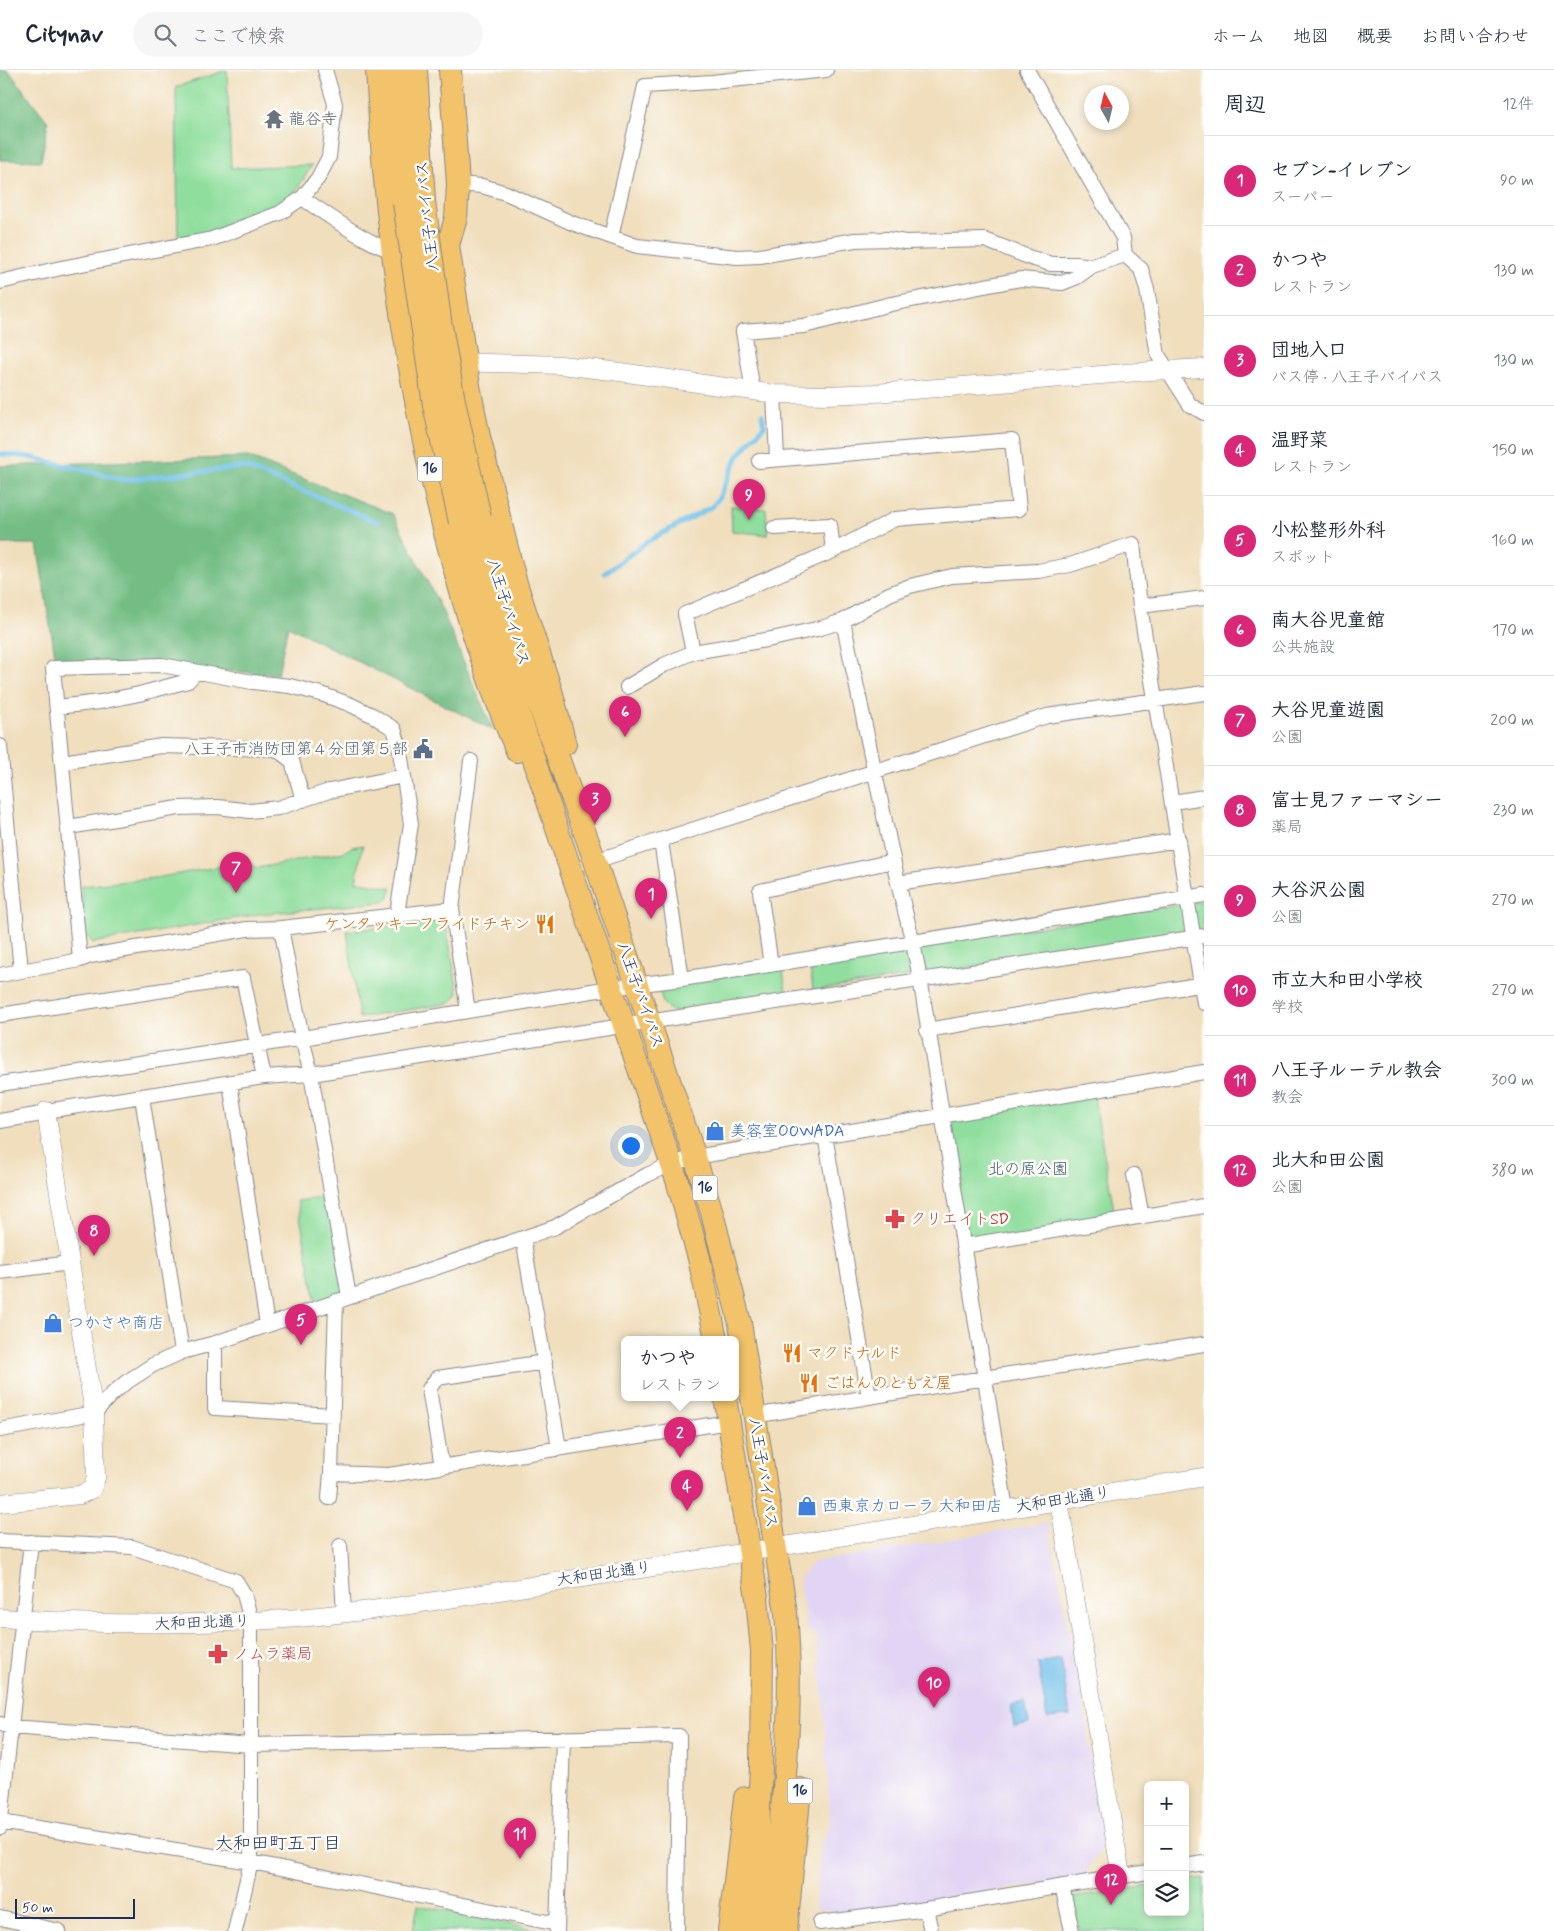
<!DOCTYPE html>
<html lang="ja">
<head>
<meta charset="utf-8">
<style>
	body { margin:0; font-family:Mynerve,"Klee One",sans-serif; background:#f6f6f7; color:#1f2937 }
	.controls { position:absolute; right:15px; bottom:15px; display:grid; overflow:hidden; border-radius:8px; box-shadow:0 2px 8px #0003 }
	.controls button { width:45px; height:45px; display:grid; place-items:center; padding:0; border:0; border-bottom:1px solid #e0e1e3; background:#fff; color:#1f2937; font:25px sans-serif }
	.compass { position:absolute; left:1084px; top:15px; width:45px; height:45px; border-radius:50%; background:#fff; box-shadow:0 2px 8px #0003; rotate:352deg }
	.scale { position:absolute; left:15px; bottom:12px; width:120px; box-sizing:border-box; padding-left:5px; border:2px solid #1b2f5e; border-top:0; font-size:14px; line-height:18px; white-space:nowrap; color:#1b2f5e; -webkit-text-stroke:4px #fdfcf7; paint-order:stroke }
	.you { position:absolute; left:630px; top:1075px; width:18px; height:18px; margin:-12px; border:4px solid #fff; border-radius:50%; background:#1a73e8; box-shadow:0 0 0 8px #1a73e833 }
	.badge { display:grid; place-items:center; width:32px; height:32px; border-radius:50%; background:#db2777; color:#fff; font-size:16px; font-weight:700 }
	.pin { position:absolute; translate:-50% -41px; filter:drop-shadow(0 1px 2px #0008) }
	.pin::after { content:''; position:absolute; top:26px; width:18px; height:15px; background:inherit; clip-path:polygon(0 0,100% 0,50% 100%) }
	.popup { position:absolute; left:621px; top:1266px; width:118px; height:65px; box-sizing:border-box; display:grid; place-content:center; border-radius:8px; background:#fff; filter:drop-shadow(0 1px 4px #0005); font-size:16px; white-space:nowrap; color:#747a83 }
	.popup b { font-size:19px; color:#1f2937 }
	.popup::after { content:''; position:absolute; left:50%; top:100%; margin-left:-10px; border:10px solid transparent; border-top-color:#fff }
	.list { margin:0; padding:0; list-style:none }
	h2 { display:flex; justify-content:space-between; align-items:center; height:65px; margin:0; padding:0 20px; font-size:21px }
	h2 small { font-size:16px; font-weight:400; color:#747a83 }
	.list li { display:grid; grid-template-columns:32px 1fr auto; gap:15px; align-items:center; box-sizing:border-box; height:90px; padding:0 20px; border-top:1px solid #e0e1e3 }
	.list b { display:block; font-size:19px; white-space:nowrap }
	.list p { margin:0; font-size:16px; white-space:nowrap; color:#747a83 }
	.list em { font-size:16px; font-style:normal; color:#747a83 }
	.icon { flex:none; width:28px; height:28px; fill:none; stroke:currentColor; stroke-width:2; stroke-linecap:round; stroke-linejoin:round }
	.map { position:relative; flex:none; width:1204px; height:1861px; overflow:hidden }
	header { display:flex; align-items:center; gap:30px; box-sizing:border-box; height:70px; padding:0 25px; background:#fff; border-bottom:1px solid #e0e1e3 }
	header strong { font-size:24px }
	nav { display:flex; gap:28px; margin-inline-start:auto; font-size:18px }
	.search { width:350px; height:45px; background:#f6f6f7; display:flex; align-items:center; gap:12px; box-sizing:border-box; padding:0 18px; border-radius:28px; color:#747a83; font-size:19px }
	main { display:flex }
	aside { flex:1; background:#fff }
	.map>svg:first-child { display:block }
	.built { fill:#e1d4f4 }
	.green { fill:#8fde9d; stroke:#55867e; fill-rule:evenodd }
	.forest { fill:#73bd84; stroke:#477671 }
	.water { fill:#71c1ec; stroke:#4678a5 }
	.lines { fill:none; stroke-linecap:round; stroke-linejoin:round }
	.stream { stroke:#71c1ec; stroke-width:5 }
	.minor-casing { stroke:#86868d; stroke-width:16 }
	.tertiary-casing { stroke:#86868d; stroke-width:19 }
	.trunk-casing { stroke:#86868d; stroke-width:24 }
	.minor { stroke:#fff; stroke-width:14 }
	.tertiary { stroke:#fff; stroke-width:18 }
	.trunk { stroke:#f2c36a; stroke-width:22 }
	.trunk-bridge-casing { stroke:#86868d; stroke-width:24; stroke-linecap:butt }
	.trunk-bridge { stroke:#f2c36a; stroke-width:22 }
	.labels { text-anchor:middle; dominant-baseline:central; stroke-width:5; stroke-linejoin:round; paint-order:stroke }
	.shield { fill:#fdfcf7; stroke:#5f6c8c; stroke-width:1 }
	.shield-label { font-size:15px; font-weight:bold; fill:#1b2f5e }
	.worship-label { font-size:16px; fill:#5b616d; stroke:#fdfcf7; text-anchor:start }
	.street-label { font-size:16px; fill:#1b2f5e; stroke:#fdfcf7 }
	.service-label { font-size:16px; fill:#4e5e75; stroke:#fdfcf7; text-anchor:end }
	.food-label { font-size:16px; fill:#c56008; stroke:#fdfcf7; text-anchor:start }
	.shop-label { font-size:16px; fill:#366cbe; stroke:#fdfcf7; text-anchor:start }
	.park-label { font-size:16px; fill:#385b6e; stroke:#fdfcf7 }
	.health-label { font-size:16px; fill:#be3a42; stroke:#fdfcf7; text-anchor:start }
	.neighbourhood-label { font-size:18px; fill:#1b2f5e; stroke:#fdfcf7 }
</style>
</head>
<body>
<header>
<strong>Citynav</strong>
<div class="search"><svg class="icon" aria-label="search" viewBox="0 0 24 24"><circle cx="10" cy="10" r="6"/><path d="M15 15l6 6"/></svg>ここで検索</div>
<nav><a>ホーム</a><a>地図</a><a>概要</a><a>お問い合わせ</a></nav>
</header>
<main>
<div class="map">
<svg width="1204" height="1861" viewBox="0 0 1204 1861">
	<rect width="100%" height="100%" fill="#fdfcf7"/>
	<filter id="ink" filterUnits="userSpaceOnUse"><feTurbulence type="fractalNoise" baseFrequency=".02" numOctaves="2"/><feDisplacementMap in="SourceGraphic" scale="10" xChannelSelector="R" yChannelSelector="G"/><feConvolveMatrix kernelMatrix="1 2 1 2 8 2 1 2 1" color-interpolation-filters="sRGB"/></filter>
	<filter id="wash" filterUnits="userSpaceOnUse"><feTurbulence type="fractalNoise" baseFrequency=".0096" numOctaves="4" result="noise"/><feDisplacementMap in="SourceGraphic" scale="20" xChannelSelector="R" yChannelSelector="G"/><feGaussianBlur stdDeviation="1.12" result="paint"/><feColorMatrix in="noise" values="0 0 0 0 0 0 0 0 0 0 0 0 0 0 0 0 0 1.4 0 .05"/><feComposite in="paint" operator="in"/></filter>
	<g filter="url(#wash)">
		<rect width="100%" height="100%" fill="#f0debc"/>
		<!-- built -->
		<path class="built" d="M1048,1453l39,203 1,16 17,102 -23,33 -236,37 -31,-5 6,-65 9,-19 -5,-97 -3,-42 -6,-51 -9,-5 -8,-51 15,-17z"/>
		<!-- green -->
		<path class="green" d="M227,0l4,98 81,-3 -16,26 -28,21 -44,19 -46,6 -2,-150z
			M731,436l35,3 2,26 -36,-4z
			M363,775l-7,36 36,7 -4,10 -4,4 -124,12 -167,29 -8,-8 -4,-49 74,-8 91,-16 11,6 87,-16 8,-5z
			M1204,831v31l-532,80 -9,-9 -3,-10 5,-7zM810,895l3,25 -27,3 -3,-24z
			M438,851l9,8 11,64 -8,10 -91,15 -12,-87z
			M1093,1021l23,131 -153,24 -22,-130z
			M331,1127l18,100 -32,11 -20,-107z
			M1204,1808v53h-124l-8,-33 76,-12v26h37v-32z
			M418,1835l126,26h-131z"/>
		<!-- forest -->
		<path class="forest" d="M0,0h8l40,52 -7,39 -41,-1z
			M248,387l145,57 48,94 52,122 -205,-104 -10,48 -222,-12 -19,-118h-37v-78z"/>
		<!-- water -->
		<path class="water" d="M1061,1589l9,57 -23,2 -9,-55z
			M1025,1632l4,22 -15,3 -3,-22z"/>
		<g class="lines">
			<!-- stream -->
			<path class="stream" d="M0,384l29,3 96,23 120,-13 133,55
				M605,503l43,-32 65,-35 7,-10 18,-40 26,-30 -2,-11"/>
		</g>
	</g>
	<g filter="url(#ink)">
		<g class="lines">
			<defs>
				<path id="minor" d="M1027,0l96,168 2,17 16,14 6,21 11,65 32,50 14,8
					M458,114l24,2 24,7 66,30 65,23 100,11 23,-1 95,-16 32,-1 18,3 80,-2 46,18 20,6h25l16,2 33,-11
					M302,128l16,-20 11,-21 6,-53 -10,-34
					M611,167l34,-151 67,-4 114,-12
					M0,212l61,-14 151,-29 68,-26 22,-15c19,12 77,55 96,53
					M753,321l-10,-60 61,-5 87,-22 130,-25 41,4 15,-6 15,-11
					M774,324l3,65
					M774,458l56,-3 3,26
					M1140,536l64,-8
					M843,551l55,262 15,60 7,35 86,531
					M693,582l-8,-38 148,-63 62,-32 124,-10 -7,-69 -253,21
					M627,617l37,-22 29,-13 79,-13 49,-11 22,-7 46,-27 21,-8 42,-10 86,-5 32,-6 63,-21 7,62 64,397
					M57,637l43,-5 39,-8 49,-13 8,-9
					M0,676l21,225
					M63,692l98,-16 115,3 16,12 11,39
					M1173,732l31,-5
					M69,757l109,-19 40,-1 32,4 28,-3 51,-17 75,-15
					M661,771l21,138
					M595,791l452,-145 157,-23
					M898,813l281,-43
					M281,858l21,110 9,36 38,223
					M80,890l-27,-292 109,-3 90,17 38,4 31,8 28,10 23,11 22,14 5,16 12,79 -14,90
					M771,895l-11,-74 133,-30
					M0,905l80,-15 10,-4 157,-27 34,-1 171,-19
					M468,941l-16,-102 19,-148
					M0,945l243,-37 21,99
					M927,960l277,-46
					M230,1013l37,242
					M0,1014l259,-39 351,-57 72,-9 522,-84
					M142,1027l40,255
					M0,1051l36,-6 10,-4 218,-34 47,-3 893,-138
					M825,1065l44,262
					M1134,1105l8,42
					M523,1168l36,210
					M963,1176l241,-40
					M0,1202l70,-9
					M336,1231l-5,172 58,2 340,-53
					M215,1273v65l118,7
					M754,1346l230,-38 220,-34
					M0,1360l94,-17 17,-18 14,-12 28,-18 29,-13 33,-9 340,-116 92,-52 25,-11 23,-7 509,-85
					M442,1397l-13,-78 8,-11 108,-16
					M329,1428l2,-25
					M0,1471l132,6 104,34 8,13 7,27v241l-16,69
					M340,1476l4,67
					M0,1654l11,3 240,18 428,-9 -2,195
					M0,1752l251,40 306,62
					M0,1758l31,-286
					M1185,1796l19,-3
					M1062,1816l10,45
					M926,1839l5,22
					M0,1848l59,13
					M820,1853l106,-14 222,-37
					M557,1861l6,-193"/>
				<path id="tertiary" d="M453,292l108,3 59,7 154,22 53,1 48,-2 276,-22 53,-3
					M1059,1431l62,375
					M0,1433l80,-8 12,-6 4,-11 -2,-65 -48,-302
					M0,1548c100,7 199,8 299,0 99,-9 198,-27 296,-42 203,-31 406,-66 609,-99"/>
				<path id="trunk" d="M377,0c7,136 24,271 54,404 21,94 48,189 86,277
					M396,0l4,92 4,41
					M416,0l8,131
					M450,0l8,114 -2,34 -8,27 21,141 10,51 36,143 37,114 13,50
					M480,448l37,125 78,218 100,296 17,56 28,110 46,290c9,107 -5,212 -18,318
					M460,452l29,102 74,223 114,333 22,78 17,81
					M725,1327l32,201 5,53 -1,116 -3,61 -11,103
					M729,1861l16,-133
					M786,1861l14,-142"/>
			</defs>
			<!-- minor casing -->
			<use href="#minor" class="minor-casing"/>
			<!-- tertiary casing -->
			<use href="#tertiary" class="tertiary-casing"/>
			<!-- trunk casing -->
			<use href="#trunk" class="trunk-casing"/>
			<!-- minor -->
			<use href="#minor" class="minor"/>
			<!-- tertiary -->
			<use href="#tertiary" class="tertiary"/>
			<!-- trunk -->
			<use href="#trunk" class="trunk"/>
			<defs>
				<path id="trunk-bridge" d="M424,131l16,119 14,81 26,117
					M404,133l30,202 26,117"/>
			</defs>
			<!-- trunk-bridge casing -->
			<use href="#trunk-bridge" class="trunk-bridge-casing"/>
			<!-- trunk-bridge -->
			<use href="#trunk-bridge" class="trunk-bridge"/>
		</g>
	</g>
	<!-- icons -->
	<defs>
		<symbol id="temple-bare" viewBox="-9 -9 18 18"><path d="M0-6L5-2H3V0L6.5 2.5H4V6H1.5V3h-3V6H-4V2.5H-6.5L-3 0V-2H-5Z" fill="#6b7280" stroke="#fdfcf7" stroke-width="2.5" paint-order="stroke"/></symbol>
		<symbol id="civic-bare" viewBox="-9 -9 18 18"><path d="M-.6-6.5H3V-4.5H.6V-3L4-1V1h2V6H-6V1h2V-1L-.6-3ZM-1.2 2.5V6h2.4V2.5Z" fill="#5c6f8a" stroke="#fdfcf7" stroke-width="2.5" paint-order="stroke"/></symbol>
		<symbol id="restaurant-bare" viewBox="-9 -9 18 18"><path d="M-5-6h1v4h1v-4h1v4h1v-4h1v5L-1.5 .5V6h-2V.5L-5-1ZM5-6V6H3V1.5H1.5Q1.5-4 5-6Z" fill="#e8710a" stroke="#fdfcf7" stroke-width="2.5" paint-order="stroke"/></symbol>
		<symbol id="shop-bare" viewBox="-9 -9 18 18"><path d="M-5-2.5h2.3a2.7 3.5 0 0 1 5.4 0H5L5.5 6h-11ZM-1.5-2.5h3a1.5 2.3 0 0 0-3 0Z" fill="#3f7fe0" stroke="#fdfcf7" stroke-width="2.5" paint-order="stroke"/></symbol>
		<symbol id="pharmacy-bare" viewBox="-9 -9 18 18"><path d="M-2-6h4v4h4v4h-4v4h-4v-4h-4v-4h4Z" fill="#e0444e" stroke="#fdfcf7" stroke-width="2.5" paint-order="stroke"/></symbol>
	</defs>
	<g fill-rule="evenodd">
		<use href="#temple-bare" x="260" y="35" width="28" height="28"/>
		<use href="#civic-bare" x="409" y="665" width="28" height="28"/>
		<use href="#restaurant-bare" x="531" y="840" width="28" height="28"/>
		<use href="#shop-bare" x="701" y="1047" width="28" height="28"/>
		<use href="#pharmacy-bare" x="881" y="1135" width="28" height="28"/>
		<use href="#shop-bare" x="39" y="1239" width="28" height="28"/>
		<use href="#restaurant-bare" x="778" y="1269" width="28" height="28"/>
		<use href="#restaurant-bare" x="795" y="1299" width="28" height="28"/>
		<use href="#shop-bare" x="793" y="1422" width="28" height="28"/>
		<use href="#pharmacy-bare" x="204" y="1570" width="28" height="28"/>
	</g>
	<g class="labels">
		<!-- shield labels -->
		<g class="shield">
			<rect x="417.5" y="386.5" width="25" height="25" rx="4"/>
			<rect x="692.5" y="1105.5" width="25" height="25" rx="4"/>
			<rect x="787.5" y="1708.5" width="25" height="25" rx="4"/>
		</g>
		<g class="shield-label">
			<text x="430" y="399">16</text>
			<text x="705" y="1118">16</text>
			<text x="800" y="1721">16</text>
		</g>
		<!-- worship labels -->
		<g class="worship-label">
			<text x="289" y="49">龍谷寺</text>
		</g>
		<!-- street labels -->
		<g class="street-label">
			<text transform="translate(428 146) rotate(-96)">八王子バイパス</text>
			<text transform="translate(508 542) rotate(73)">八王子バイパス</text>
			<text transform="translate(640 925) rotate(71)">八王子バイパス</text>
			<text transform="translate(763 1403) rotate(81)">八王子バイパス</text>
			<text transform="translate(1063 1430) rotate(-9)">大和田北通り</text>
			<text transform="translate(604 1504) rotate(-8)">大和田北通り</text>
			<text transform="translate(202 1553) rotate(-2)">大和田北通り</text>
		</g>
		<!-- service labels -->
		<g class="service-label">
			<text x="408" y="679">八王子市消防団第４分団第５部</text>
		</g>
		<!-- food labels -->
		<g class="food-label">
			<text x="530" y="854" text-anchor="end">ケンタッキーフライドチキン</text>
			<text x="807" y="1283">マクドナルド</text>
			<text x="824" y="1313">ごはんのともえ屋</text>
		</g>
		<!-- shop labels -->
		<g class="shop-label">
			<text x="730" y="1061">美容室OOWADA</text>
			<text x="68" y="1253">つかさや商店</text>
			<text x="822" y="1436">西東京カローラ 大和田店</text>
		</g>
		<!-- park labels -->
		<g class="park-label">
			<text x="1028" y="1099">北の原公園</text>
		</g>
		<!-- health labels -->
		<g class="health-label">
			<text x="910" y="1149">クリエイトSD</text>
			<text x="233" y="1584">ノムラ薬局</text>
		</g>
		<!-- neighbourhood labels -->
		<g class="neighbourhood-label">
			<text x="278" y="1774">大和田町五丁目</text>
		</g>
	</g>
</svg>
<div class="controls">
<button>+</button>
<button>−</button>
<button><svg class="icon" aria-label="layers" viewBox="0 0 24 24"><path d="M12 4l9 5-9 5-9-5zM3 14l9 5 9-5"/></svg></button>
</div>
<svg class="compass" viewBox="-18 -18 36 36"><path d="M0-13l5 13h-10z" fill="#e53935"/><path d="M0 13l5-13h-10z" fill="#747a83"/></svg>
<div class="scale">50 m</div>
<div class="you"></div>
<div class="pin badge" style="left:651px;top:849px">1</div>
<div class="pin badge" style="left:680px;top:1388px">2</div>
<div class="popup"><b>かつや</b>レストラン</div>
<div class="pin badge" style="left:595px;top:754px">3</div>
<div class="pin badge" style="left:687px;top:1441px">4</div>
<div class="pin badge" style="left:301px;top:1275px">5</div>
<div class="pin badge" style="left:625px;top:667px">6</div>
<div class="pin badge" style="left:236px;top:823px">7</div>
<div class="pin badge" style="left:94px;top:1186px">8</div>
<div class="pin badge" style="left:749px;top:450px">9</div>
<div class="pin badge" style="left:934px;top:1638px">10</div>
<div class="pin badge" style="left:520px;top:1789px">11</div>
<div class="pin badge" style="left:1111px;top:1835px">12</div>
</div>
<aside>
<h2>周辺<small>12件</small></h2>
<ul class="list">
<li><span class="badge">1</span><div><b>セブン-イレブン</b><p>スーパー</p></div><em>90 m</em></li>
<li><span class="badge">2</span><div><b>かつや</b><p>レストラン</p></div><em>130 m</em></li>
<li><span class="badge">3</span><div><b>団地入口</b><p>バス停 · 八王子バイパス</p></div><em>130 m</em></li>
<li><span class="badge">4</span><div><b>温野菜</b><p>レストラン</p></div><em>150 m</em></li>
<li><span class="badge">5</span><div><b>小松整形外科</b><p>スポット</p></div><em>160 m</em></li>
<li><span class="badge">6</span><div><b>南大谷児童館</b><p>公共施設</p></div><em>170 m</em></li>
<li><span class="badge">7</span><div><b>大谷児童遊園</b><p>公園</p></div><em>200 m</em></li>
<li><span class="badge">8</span><div><b>富士見ファーマシー</b><p>薬局</p></div><em>230 m</em></li>
<li><span class="badge">9</span><div><b>大谷沢公園</b><p>公園</p></div><em>270 m</em></li>
<li><span class="badge">10</span><div><b>市立大和田小学校</b><p>学校</p></div><em>270 m</em></li>
<li><span class="badge">11</span><div><b>八王子ルーテル教会</b><p>教会</p></div><em>300 m</em></li>
<li><span class="badge">12</span><div><b>北大和田公園</b><p>公園</p></div><em>380 m</em></li>
</ul>
</aside>
</main>
</body>
</html>
